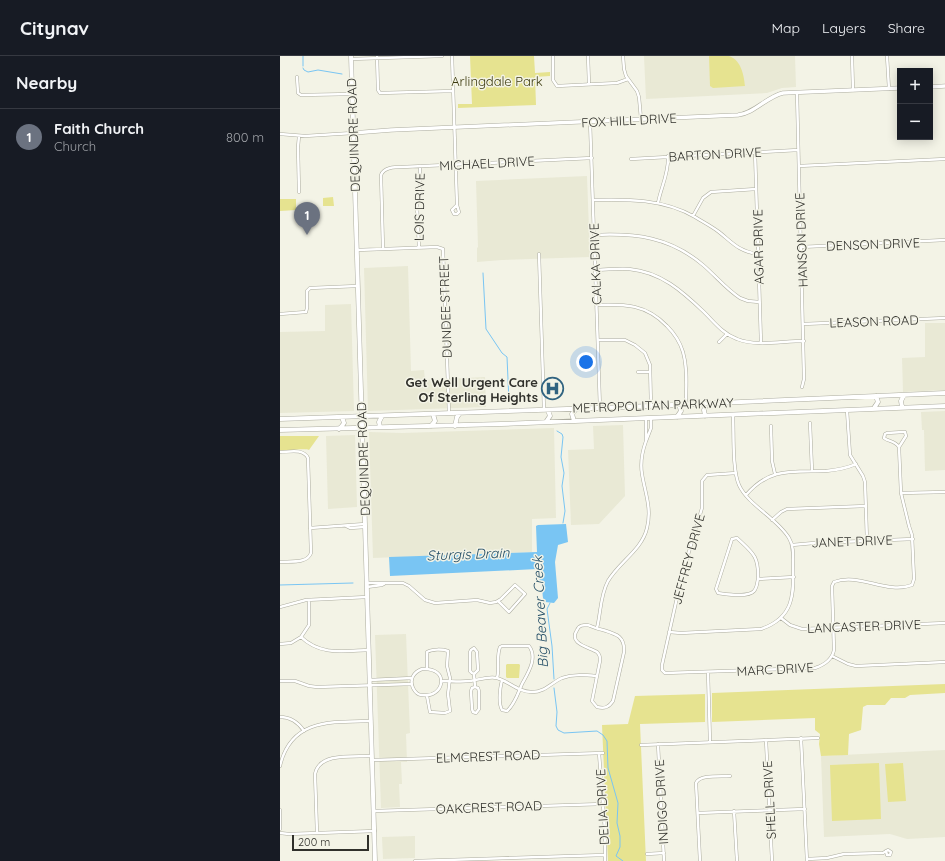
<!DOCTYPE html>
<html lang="en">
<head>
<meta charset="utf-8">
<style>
	body { margin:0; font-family:Quicksand,sans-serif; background:#20242c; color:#f1f3f6 }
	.controls { position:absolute; right:12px; top:12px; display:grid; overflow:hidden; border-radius:0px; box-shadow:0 2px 10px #0003 }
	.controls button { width:36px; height:36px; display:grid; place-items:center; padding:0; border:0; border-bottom:1px solid #363941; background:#171b24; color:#f1f3f6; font:20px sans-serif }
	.scale { position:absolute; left:12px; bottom:10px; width:77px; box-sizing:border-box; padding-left:4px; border:2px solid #30302b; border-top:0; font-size:11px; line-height:14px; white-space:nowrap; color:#30302b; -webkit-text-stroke:3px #f3f3e6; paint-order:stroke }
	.you { position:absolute; left:306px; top:306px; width:14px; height:14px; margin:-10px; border:3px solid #fff; border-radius:50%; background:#1a73e8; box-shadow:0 0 0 6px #1a73e833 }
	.badge { display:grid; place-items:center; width:26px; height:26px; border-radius:50%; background:#0b8043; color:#fff; font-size:13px; font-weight:700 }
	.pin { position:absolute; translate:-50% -33px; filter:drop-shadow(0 1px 2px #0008) }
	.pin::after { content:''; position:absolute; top:21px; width:14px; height:12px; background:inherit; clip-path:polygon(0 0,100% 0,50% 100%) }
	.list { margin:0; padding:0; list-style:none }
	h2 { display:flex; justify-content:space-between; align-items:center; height:52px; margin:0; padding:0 16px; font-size:17px }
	h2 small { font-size:13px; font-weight:400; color:#9ea1a6 }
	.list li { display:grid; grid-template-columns:26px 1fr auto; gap:12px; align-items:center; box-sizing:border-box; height:56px; padding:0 16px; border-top:1px solid #363941 }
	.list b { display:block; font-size:15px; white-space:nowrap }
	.list p { margin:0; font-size:13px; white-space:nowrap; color:#9ea1a6 }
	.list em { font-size:13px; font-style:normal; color:#9ea1a6 }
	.map { position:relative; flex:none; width:665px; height:805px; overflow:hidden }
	header { display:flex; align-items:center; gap:24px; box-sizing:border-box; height:56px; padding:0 20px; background:#171b24; border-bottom:1px solid #363941 }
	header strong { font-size:19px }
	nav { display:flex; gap:22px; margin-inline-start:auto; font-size:14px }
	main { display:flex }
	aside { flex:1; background:#171b24 }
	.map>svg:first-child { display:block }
	.built { fill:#e9e9d5 }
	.green { fill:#e6e390 }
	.water { fill:#79c5f3 }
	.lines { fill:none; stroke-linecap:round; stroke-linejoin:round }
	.stream { stroke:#79c5f3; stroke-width:1 }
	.minor-casing { stroke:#acac9f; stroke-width:3.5 }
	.tertiary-casing { stroke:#acac9f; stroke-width:4.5 }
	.secondary-casing { stroke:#acac9f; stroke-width:5 }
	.primary-casing { stroke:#acac9f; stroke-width:5 }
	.minor { stroke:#fff; stroke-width:2.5 }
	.tertiary { stroke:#fff; stroke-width:3.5 }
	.secondary { stroke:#fff; stroke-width:4 }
	.primary { stroke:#fff; stroke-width:4 }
	.labels { text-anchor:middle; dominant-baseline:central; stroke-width:3; stroke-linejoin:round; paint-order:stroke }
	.park-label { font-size:13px; fill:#3b390d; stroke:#f3f3e6 }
	.street-label { font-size:13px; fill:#30302b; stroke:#f3f3e6 }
	.poi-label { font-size:13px; font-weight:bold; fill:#30302b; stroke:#f3f3e6; text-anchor:end }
	.water-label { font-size:14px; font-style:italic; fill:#244e66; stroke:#f3f3e6 }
</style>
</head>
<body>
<header>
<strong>Citynav</strong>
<nav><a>Map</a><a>Layers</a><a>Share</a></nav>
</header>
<main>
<aside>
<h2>Nearby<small></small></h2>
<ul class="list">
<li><span class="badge" style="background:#6b7280">1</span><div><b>Faith Church</b><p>Church</p></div><em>800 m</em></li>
</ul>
</aside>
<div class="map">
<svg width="665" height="805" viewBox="0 0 665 805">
	<rect width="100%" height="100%" fill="#f3f3e6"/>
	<!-- built -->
	<path class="built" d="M364,0h151l1,31 -14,1 -15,5 -121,6z
		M307,120l3,81 -88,3 -25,2v-14l1,-1 -2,-66z
		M128,210l3,105 13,-1 1,10 60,-3 1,30 -118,4 -4,-143z
		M71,248l3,107 -74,2v-81l45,-1v-26z
		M645,267h20v67l-42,2 -1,-34 23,-1z
		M665,355v59l-20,1 -1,-41h-2l-1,-18z
		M343,369l2,71 -26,28 -28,1 -3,-75 26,-1 -1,-23z
		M274,372l2,90 -24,1v33l-159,6 -4,-126 33,1z
		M75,379l2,72 -29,2 -2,-73z
		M126,578l4,99 -4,1 1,28h-6l1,22h-3l1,23 -19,1 -6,-173z
		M665,694v87l-38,2 -17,-5 -66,3 -3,-81z
		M135,780v22l-32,1 -1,-22z"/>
	<!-- green -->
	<path class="green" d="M190,0h64l1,17 15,-1v4l-15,1 1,28 -78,3v-4h14z
		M429,0c6,0 14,0 20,0 12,4 15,19 16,30l-32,2 -3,-2z
		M53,141l1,9h-11v-8z
		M0,143h16v11l-16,1z
		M0,380h39l-10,14c-5,-2 -22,1 -29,1z
		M227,608h12l1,1 -1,13h-12l-1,-1v-12z
		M665,628v9l-35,2 -5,3h-14l-6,7h-18l-4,2 -2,23 -12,4 -1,21 -27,1 -2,-12 1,-10 -5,-4v-12l-103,4v-29z
		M425,638v28l-65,2 6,137h-38l-6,-136 26,-1 7,-28z
		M599,707l2,56 -49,2 -2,-56z
		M623,707l3,38 -18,1 -3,-38z"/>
	<!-- water -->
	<path class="water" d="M286,468l2,18 -10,3 -3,17 3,36 -4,5 -9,-1c-3,-4 -2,-8 -3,-13 -1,-7 -4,-13 -5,-20l-147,7 -1,-19 148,-5 -1,-26 2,-1z"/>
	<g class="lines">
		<!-- stream -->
		<path class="stream" d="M23,0v10
			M23,12l1,2 4,2 10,-2 24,4
			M203,217l3,56 16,24 5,4 2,45
			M277,375l5,3 1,3 -2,20 3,16 -2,13 3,25 -2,12
			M0,529l73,-2
			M270,547l-3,6 5,37 2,33
			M274,632l3,24 -1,14 2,4 6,3 33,-2 6,4 4,6 1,27 10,35 -1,20 3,13v11l-4,9 7,5"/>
		<defs>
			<path id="minor" d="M97,0l1,34 2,3 73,-2
				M172,0l5,149 -5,5 2,4h3l2,-2 -2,-7
				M273,0v24l4,6 60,-3 11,-4
				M308,0l1,28
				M343,0l1,13 2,7 11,15 2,6 2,22
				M572,0l1,34
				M607,0l2,33
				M71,3l91,-3
				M17,21l1,16 3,2 51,-1
				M517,37l7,286 -2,8
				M310,65l10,287
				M0,78l25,2 48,-3
				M19,80l-1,11 1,45
				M475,95l6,192
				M351,103l167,-9
				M519,110l146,-7
				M313,144c35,-1 71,-1 102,17 8,5 16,9 24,15 14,11 19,19 39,22
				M378,147c3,-16 11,-30 10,-47
				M413,160l10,-18 8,-6 45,-3
				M314,179c42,-2 76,2 109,30 13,11 23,24 37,33l8,3 11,1
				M521,191l144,-7
				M139,192l-2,-42 3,-20v-20
				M103,193l-2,-74c3,-8 14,-8 21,-8l190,-9
				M77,194l80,-3 6,2 6,164
				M259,198l5,156
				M315,214c11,0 23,-2 34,-1 32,3 53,22 75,43 10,10 19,22 33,27 20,8 45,2 67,2
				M316,249c29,-1 50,-1 71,21 7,7 13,16 16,26 5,17 3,35 3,52
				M0,258l26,-2 1,-4v-17l3,-3 47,-2
				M523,268l142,-6
				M318,284h27l10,5 10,8 5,12 1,41
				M439,286l8,-8
				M358,316h12
				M567,354l3,45 13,21 2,6 2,59
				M366,362v23l5,-13v-10
				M530,367l2,48
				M491,370l1,35 3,13
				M0,396c9,0 23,-4 28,6l3,95c-4,11 -21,8 -31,9
				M456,417l-29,2 -5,6v27l-20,67 -20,90v5l3,3 150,-5c9,-3 17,-8 19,-18l-2,-64 2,-4c25,-10 53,13 78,3l2,-6 -2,-44 -3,-9 -8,-33 -2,-46 7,-11 -1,-4h-2l-16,1 -2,1 -1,4c5,4 10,2 15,9
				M621,437l44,-1
				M466,439c24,-28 46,-23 80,-24 11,-1 19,-2 30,-7
				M492,464l9,-8 6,-3 79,-3
				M66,470l4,2 15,-1
				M30,472l55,-4
				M512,489l22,-2 99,-4
				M478,523c1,-23 -5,-26 -21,-41l-5,1 -16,50 2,4c8,1 30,5 36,-2 3,-3 3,-8 4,-12l36,-2
				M87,527h36l6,3 16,14 10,3 42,-3 13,3 6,-1 5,-3 14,-14 10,9 -16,18 -11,-11
				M87,531l15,-2 2,-1
				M0,551l26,-7 61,-3
				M501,562l9,7 12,4 143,-6
				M308,569c5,2 9,4 15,5 13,4 22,6 21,22l-11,49c-4,6 -8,8 -16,6l-5,-6 8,-40c0,-4 0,-6 -3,-9 -8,-5 -29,-8 -20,-22 2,-5 6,-5 11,-5z
				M317,572c4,-16 3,-32 11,-47 11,-19 34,-31 39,-53 5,-20 -2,-35 -5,-54 -2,-12 0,-22 4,-33
				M389,576l12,1 80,-4c33,-11 33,-35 32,-64 0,-9 1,-19 -4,-27 -12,-20 -41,-33 -50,-53 -7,-16 -5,-52 -6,-70
				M21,581l8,-12v-25
				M0,588l11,-1 10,-6c20,19 43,14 68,13
				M194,592l3,4 1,18 -4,4 -2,-1 -2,-2v-19l1,-2z
				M552,600l16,8 8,2 89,-4
				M142,613c29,-2 22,30 0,26 -4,0 -7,-3 -9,-7 -4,-9 1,-16 9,-19z
				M147,613v-17c5,-3 15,-3 21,-1l-1,15 3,12 -2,16 2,17 -5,2 -15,-1 -3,-16
				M428,616l2,70
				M194,618l1,13
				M217,622c3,-10 -1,-21 3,-31l2,-1h27c9,12 -1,27 -7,38 -4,9 -7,20 -15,27l-5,-1c-4,-7 -2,-22 0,-30
				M90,624l42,-2
				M0,625h15l14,5 8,1 95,-3
				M162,625c9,0 19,1 28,0 9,-1 18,-5 27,-3 13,4 21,14 35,14 13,0 19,-9 30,-14 11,-4 23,-3 34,-2
				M195,631l3,1 1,3v18l-3,4 -3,-1 -1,-3 -1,-18 1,-3z
				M0,661c11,0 18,5 24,14
				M521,682l6,123
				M486,684l6,121
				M378,688l6,117
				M361,689l177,-7
				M319,697l6,78v30
				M93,704l230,-7
				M0,710c11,-48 52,-44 91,-45
				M0,754v19
				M94,755l229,-7
				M454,755l3,50
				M418,757l107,-4
				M0,777l9,1 86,-3
				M37,777l-2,-59c4,-22 39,-17 57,-18
				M367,798l17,-1
				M527,803l20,-1 17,-4 39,-1 5,-3 3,2 -1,3h-3l-1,-4
				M135,805l189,-6
				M420,805l-4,-78c4,-9 26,-6 34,-7"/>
			<path id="tertiary" d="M650,31l15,-1
				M73,77l38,-3 347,-15c17,-2 28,-18 45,-22l117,-5"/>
			<path id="secondary" d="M71,0l24,805"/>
			<path id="primary" d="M622,351l-1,-6 3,-6
				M594,352l4,-6 -2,-6
				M425,360l-1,-6 3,-7
				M397,361l4,-6 -2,-7
				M0,363l346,-12 319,-14
				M294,365l-2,-7 4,-5
				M266,366l4,-6 -2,-6
				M151,370l4,-5 -2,-7
				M175,370l2,-9 3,-4
				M100,371l-1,-5 3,-6
				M59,373l3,-3 2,-3 -2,-6
				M0,374l221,-6 444,-18"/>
		</defs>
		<!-- minor casing -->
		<use href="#minor" class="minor-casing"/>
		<!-- tertiary casing -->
		<use href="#tertiary" class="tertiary-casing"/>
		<!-- secondary casing -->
		<use href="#secondary" class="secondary-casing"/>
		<!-- primary casing -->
		<use href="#primary" class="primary-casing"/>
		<!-- minor -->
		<use href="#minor" class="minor"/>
		<!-- tertiary -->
		<use href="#tertiary" class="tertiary"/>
		<!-- secondary -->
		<use href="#secondary" class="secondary"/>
		<!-- primary -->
		<use href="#primary" class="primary"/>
	</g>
	<!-- icons -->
	<defs>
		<symbol id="hospital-ring" viewBox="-11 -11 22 22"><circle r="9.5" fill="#f3f3e6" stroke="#306380" stroke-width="1.5"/><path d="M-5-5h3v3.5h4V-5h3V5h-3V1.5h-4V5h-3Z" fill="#306380"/></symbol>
	</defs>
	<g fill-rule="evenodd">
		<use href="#hospital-ring" x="260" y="320" width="25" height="25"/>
	</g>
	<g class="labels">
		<!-- park labels -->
		<g class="park-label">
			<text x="217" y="25">Arlingdale Park</text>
		</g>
		<!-- street labels -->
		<g class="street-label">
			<text transform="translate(349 64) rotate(-3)">FOX HILL DRIVE</text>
			<text transform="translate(73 79) rotate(-92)">DEQUINDRE ROAD</text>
			<text transform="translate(435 98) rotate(-3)">BARTON DRIVE</text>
			<text transform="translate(207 107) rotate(-3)">MICHAEL DRIVE</text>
			<text transform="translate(139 151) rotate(-89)">LOIS DRIVE</text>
			<text transform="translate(521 184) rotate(-92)">HANSON DRIVE</text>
			<text transform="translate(593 188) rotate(-2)">DENSON DRIVE</text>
			<text transform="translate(478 191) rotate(-91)">AGAR DRIVE</text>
			<text transform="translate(315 208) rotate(-92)">CALKA DRIVE</text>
			<text transform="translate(165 251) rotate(-92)">DUNDEE STREET</text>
			<text transform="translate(594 265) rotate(-2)">LEASON ROAD</text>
			<text transform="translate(373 349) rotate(-2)">METROPOLITAN PARKWAY</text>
			<text transform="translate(83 403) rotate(-92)">DEQUINDRE ROAD</text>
			<text transform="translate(572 485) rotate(-2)">JANET DRIVE</text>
			<text transform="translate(408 503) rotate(-75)">JEFFREY DRIVE</text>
			<text transform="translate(584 570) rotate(-2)">LANCASTER DRIVE</text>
			<text transform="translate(495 613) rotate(-3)">MARC DRIVE</text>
			<text transform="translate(208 700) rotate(-2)">ELMCREST ROAD</text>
			<text transform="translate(489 744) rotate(-93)">SHELL DRIVE</text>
			<text transform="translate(381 746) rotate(-93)">INDIGO DRIVE</text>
			<text transform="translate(209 751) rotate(-2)">OAKCREST ROAD</text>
			<text transform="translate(322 751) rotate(-93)">DELIA DRIVE</text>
		</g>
		<!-- poi labels -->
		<g class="poi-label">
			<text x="258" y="326">Get Well Urgent Care<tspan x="258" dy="15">Of Sterling Heights</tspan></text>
		</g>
		<!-- water labels -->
		<g class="water-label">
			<text transform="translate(188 498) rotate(-2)">Sturgis Drain</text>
			<text transform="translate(260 556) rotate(-93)">Big Beaver Creek</text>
		</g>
	</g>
</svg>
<div class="controls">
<button>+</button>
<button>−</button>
</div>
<div class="scale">200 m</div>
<div class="you"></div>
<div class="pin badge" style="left:27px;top:179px;background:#6b7280">1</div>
</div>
</main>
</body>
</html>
